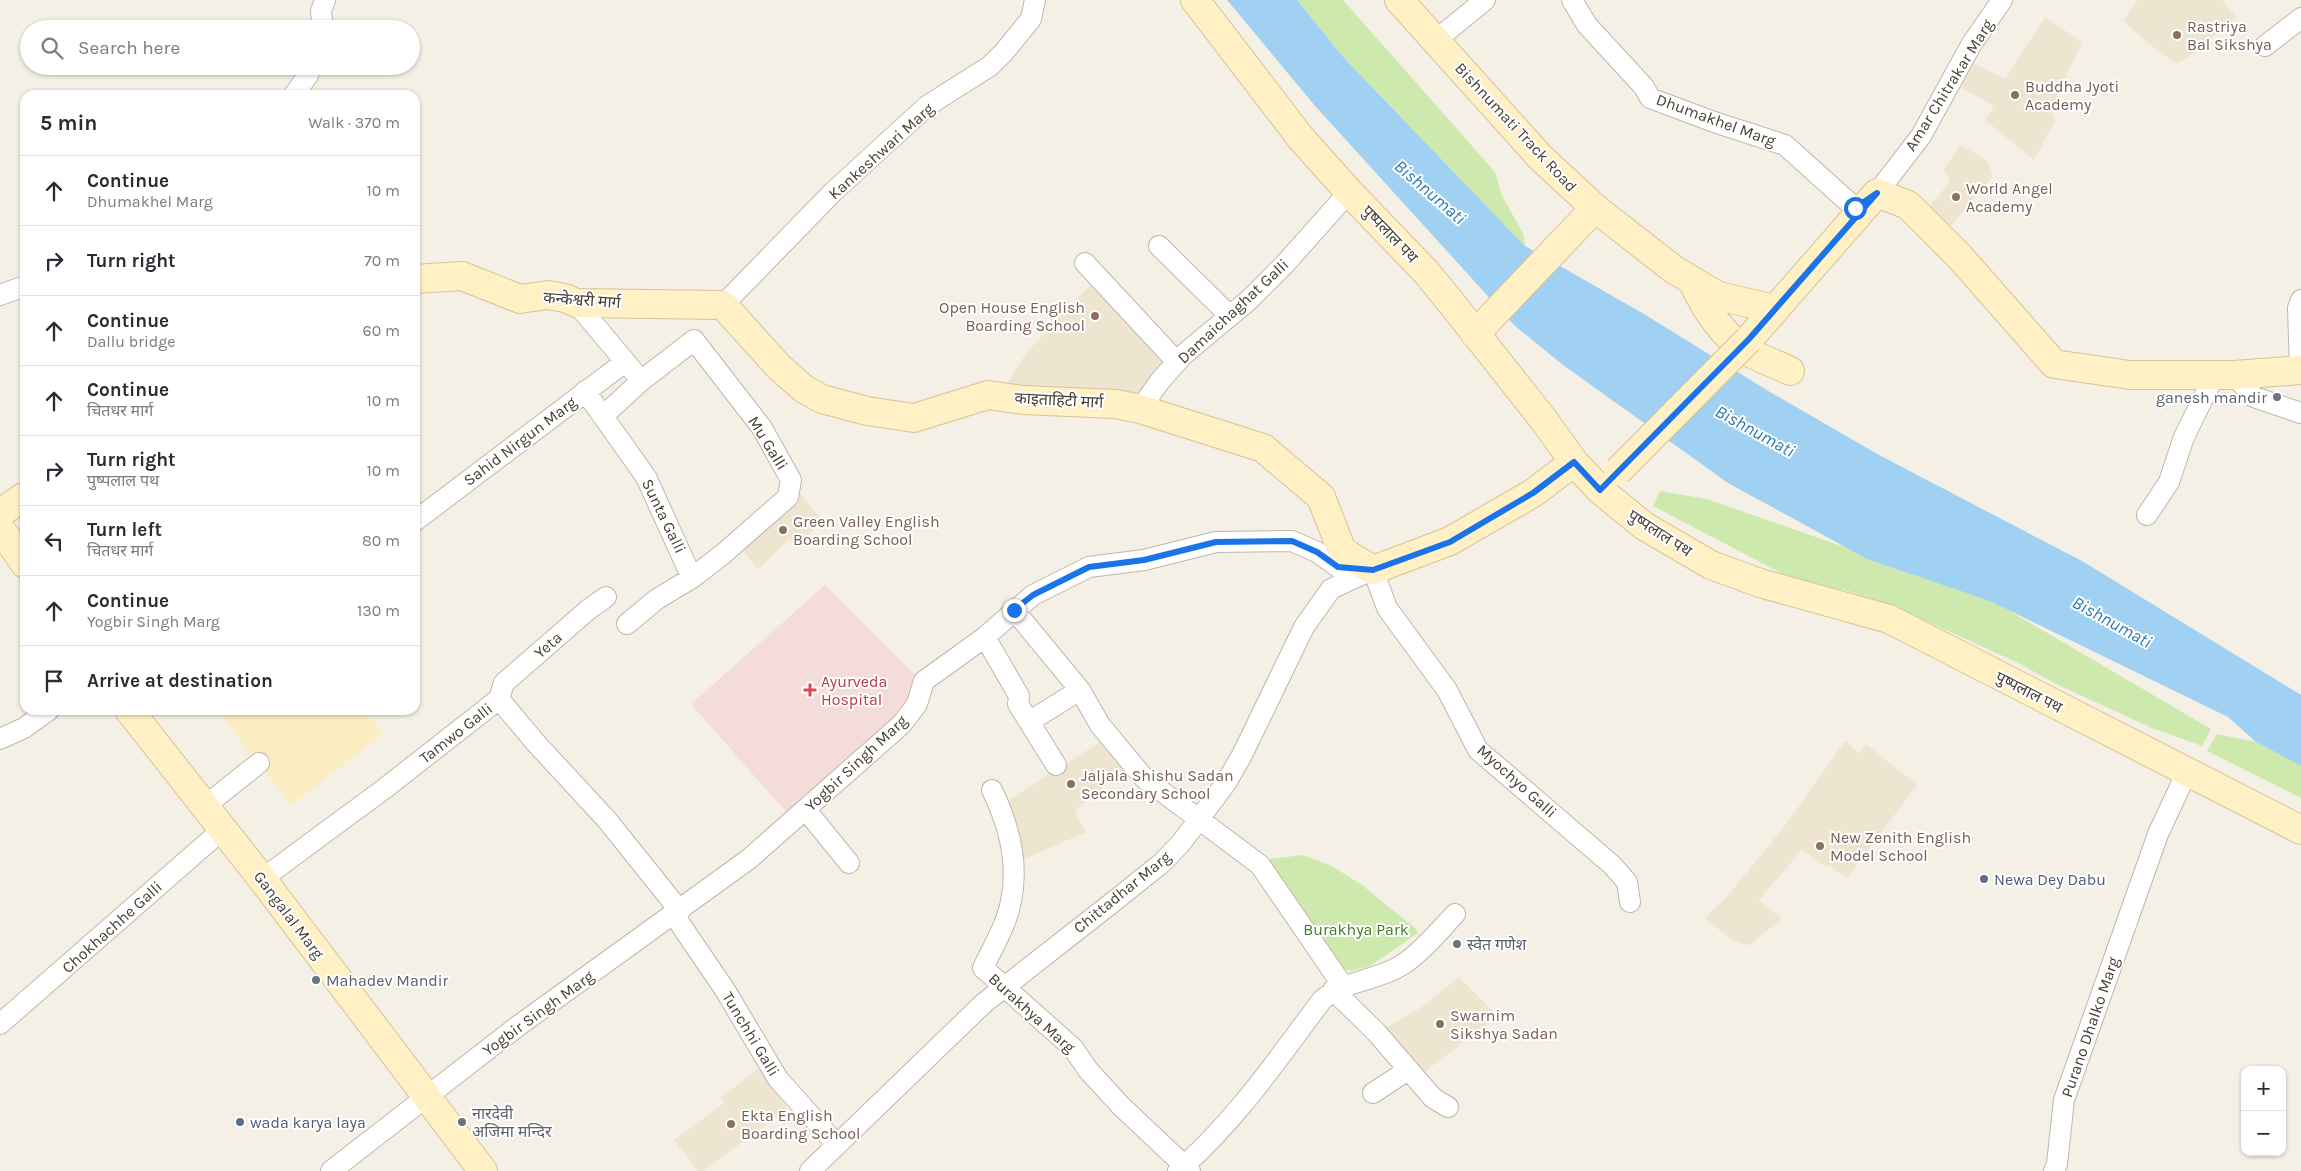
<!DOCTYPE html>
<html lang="en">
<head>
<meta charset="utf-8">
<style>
	body { margin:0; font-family:Karla,"Noto Sans Devanagari",sans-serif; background:#f2f2f3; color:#2b2b33 }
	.controls { position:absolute; right:15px; bottom:15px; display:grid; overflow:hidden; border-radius:10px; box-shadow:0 1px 4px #0004 }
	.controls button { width:45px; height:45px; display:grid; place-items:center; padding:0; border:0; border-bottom:1px solid #e1e1e2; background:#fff; color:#2b2b33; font:25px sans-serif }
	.stop { position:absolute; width:15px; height:15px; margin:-11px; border:4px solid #1a73e8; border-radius:50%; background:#fff }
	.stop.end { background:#1a73e8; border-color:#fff; box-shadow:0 1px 5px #0008 }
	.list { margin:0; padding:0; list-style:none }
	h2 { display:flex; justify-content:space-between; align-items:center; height:65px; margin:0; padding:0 20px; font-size:21px }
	h2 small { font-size:16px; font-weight:400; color:#7c7c81 }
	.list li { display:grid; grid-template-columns:32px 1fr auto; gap:15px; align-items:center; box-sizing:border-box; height:70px; padding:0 20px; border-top:1px solid #e1e1e2 }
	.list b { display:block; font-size:19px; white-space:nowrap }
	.list p { margin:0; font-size:16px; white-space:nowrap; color:#7c7c81 }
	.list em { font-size:16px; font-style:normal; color:#7c7c81 }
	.icon { flex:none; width:28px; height:28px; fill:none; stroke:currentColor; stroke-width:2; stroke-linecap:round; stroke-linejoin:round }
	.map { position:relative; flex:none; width:2301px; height:1171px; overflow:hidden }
	.search { position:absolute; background:#fff; box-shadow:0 1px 4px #0004; left:20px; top:20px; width:400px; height:55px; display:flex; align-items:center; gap:12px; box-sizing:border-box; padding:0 18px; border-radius:28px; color:#7c7c81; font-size:19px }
	.panel { position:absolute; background:#fff; box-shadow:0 1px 4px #0004; left:20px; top:90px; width:400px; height:625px; border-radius:15px }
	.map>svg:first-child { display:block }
	.education { fill:#ede5d0 }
	.medical { fill:#f4ddd9 }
	.green { fill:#cee9ae }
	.sand { fill:#f9edc1 }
	.water { fill:#a1d1f2 }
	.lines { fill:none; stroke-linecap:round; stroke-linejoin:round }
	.street-casing { stroke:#bfb7a9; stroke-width:22 }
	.secondary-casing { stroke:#d5c495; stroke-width:30 }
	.street { stroke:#fff; stroke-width:20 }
	.secondary { stroke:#fff1c5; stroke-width:28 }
	.secondary-bridge-casing { stroke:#d5c495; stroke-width:30; stroke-linecap:butt }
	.secondary-bridge { stroke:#fff1c5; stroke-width:28 }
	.route { stroke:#1a73e8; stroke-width:6 }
	.education-dot { fill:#8d6e63; stroke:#fff; stroke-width:2 }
	.worship-dot { fill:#6b7280; stroke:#fff; stroke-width:2 }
	.health-dot { fill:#e0444e; stroke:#fff; stroke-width:2 }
	.service-dot { fill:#5c6f8a; stroke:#fff; stroke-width:2 }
	.labels { text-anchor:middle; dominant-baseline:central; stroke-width:4; stroke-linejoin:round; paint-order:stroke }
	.education-label { font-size:16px; fill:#785e54; stroke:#fff; text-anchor:start }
	.street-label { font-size:16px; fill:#474035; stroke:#fff }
	.worship-label { font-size:16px; fill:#5b616d; stroke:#fff; text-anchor:start }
	.health-label { font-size:16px; fill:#be3a42; stroke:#fff; text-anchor:start }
	.service-label { font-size:16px; fill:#4e5e75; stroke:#fff; text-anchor:start }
	.park-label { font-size:16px; fill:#477a27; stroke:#fff }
	.water-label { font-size:18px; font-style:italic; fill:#2c7bb5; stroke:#fff }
</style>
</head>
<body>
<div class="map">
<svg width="2301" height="1171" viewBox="0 0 2301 1171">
	<rect width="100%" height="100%" fill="#f4f0e6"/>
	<!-- education -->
	<path class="education" d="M2138,0h84l14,17 -36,32 -23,15 -18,-12 -36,-31z
		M2045,17l37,25 -31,67 4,12 -21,39 -49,-40 9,-14 -42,-23 16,-23 37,19z
		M1960,145l27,15 6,16 -47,56 -23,-19 27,-31 -6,-13z
		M1096,279l72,81 -28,43 -123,-6 -9,-15 18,-29z
		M798,491l25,30 -28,25 -6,-7 -31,30 -21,-25z
		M1105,739l22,27 -52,45 11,21 -66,29v-21l-3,-16 -10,-23z
		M1845,741l14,12 7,-9 51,41 -70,93 -19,-13 -4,1 -22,-16 -43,50 23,18 -32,27 -8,-1 -11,-5 -27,-21 21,-19 62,-76z
		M1459,977l39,39 -80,61 -41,-44 45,-26z
		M758,1069l29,39 -83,63h-6l-24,-31 50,-37 -4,-5z"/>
	<!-- medical -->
	<path class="medical" d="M825,585l91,91 -5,27 -112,105 -4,-3 -9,7 -95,-108z"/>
	<!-- green -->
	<path class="green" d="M1297,0h46l152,172 7,24 21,37 2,13 -181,-188z
		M1660,491l47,8 277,97 227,133 -9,17 -50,-18 -94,-43 -42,-23 -125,-57 -46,-15 -41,-5 -151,-79z
		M2217,734l39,8 45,24v32l-94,-47z
		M1303,855l29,11 30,19 54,44 2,4 -48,33 -19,5 -16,-6 -74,-105z"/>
	<!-- sand -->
	<path class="sand" d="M223,710h142l18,24 -92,71 -72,-92z"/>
	<!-- water -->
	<path class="water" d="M1227,0h70l47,58 181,188 119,68 126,78 109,63 203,106 219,134v71l-45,-24 -28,-25 -238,-116 -123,-42 -139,-76 -165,-118 -48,-39 -199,-219z"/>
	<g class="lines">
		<defs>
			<path id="street" d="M1572,0l15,25 57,62 6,11 64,24 71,23 70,63 22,-15 44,-57 50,-91 31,-45
				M323,29l-2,-18 4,-11
				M1436,40l49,-40
				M2265,46l36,-28
				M294,95l14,-20 3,-9
				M1159,246l71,70
				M1085,263l92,99
				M0,295l25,-9
				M576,303l58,69
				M723,305l110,-113 94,-86 63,-40 14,-14 27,-33 4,-19
				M2300,370l-2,-62 3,-8
				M2234,375l20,22 47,16
				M585,391l61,86 46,101 -35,21 -30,25
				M1140,409l20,-28 23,-26 66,-55 35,-35 65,-73
				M603,416l38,-35 53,-41 68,88 29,52 -3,17 -65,57 -31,24
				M2147,515l22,-33 15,-45 31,-63
				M415,521l210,-159
				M1373,570l14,38 60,82 31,60 134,115 15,17 3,20
				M1014,610l66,80 20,35 44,53 116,87 83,121
				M985,637l34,59 -1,8 38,61
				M499,699l36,43 72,78 73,91
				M499,699l5,-16 85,-74 17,-12
				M1030,721l50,-31
				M0,739l24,-11 25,-18
				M992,790c16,33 27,73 19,111 -4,23 -18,46 -28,67l90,80 15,22 33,36 69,65
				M205,806l54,-43
				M806,810l43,53
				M262,879l122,-90 115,-90
				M674,915l51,75 53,89 59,66
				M1333,990l43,42 57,66 15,9
				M0,1024l223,-195
				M1373,1093l35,-23
				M331,1171l187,-145 231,-167 153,-135 15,-20 7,-23 61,-44 48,-42 56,-28 55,-7 72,-18 76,-1 25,11 21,15 30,2
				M810,1171l174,-168 129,-101 50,-40 18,-19 45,-60 16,-28 62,-128 27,-38 40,-19
				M1178,1171c57,-49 99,-111 144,-171 23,-20 55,-19 80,-35 18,-11 39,-36 53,-51
				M2054,1171l3,-7 7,-64 94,-266 29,-62"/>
			<path id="secondary" d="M1195,0l105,137 49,55 77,80 23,28 94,119 31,43 26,28 44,36 67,39 49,18 129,36 412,211
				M1399,0l141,157 55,51 78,61 45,27 57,13
				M415,279l47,-3 58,23 28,-4 17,3 11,5 147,2 56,62 25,22 18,10 45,12 47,7 74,-23 35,5 93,4 24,5 123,39 58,49 21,54 31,19 77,-29 83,-48 41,-31
				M1692,281c13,27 29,53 55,70 13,8 30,13 43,20
				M1475,334l120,-126
				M1749,339l128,-146 31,12 52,52 94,107 76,11h104l67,-5
				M0,513l25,-17
				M0,528l25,36
				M129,710l133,169 221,292"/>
		</defs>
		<!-- street casing -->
		<use href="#street" class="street-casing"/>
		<!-- secondary casing -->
		<use href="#secondary" class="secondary-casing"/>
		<!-- street -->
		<use href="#street" class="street"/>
		<!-- secondary -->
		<use href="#secondary" class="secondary"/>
		<defs>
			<path id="secondary-bridge" d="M1618,471l131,-132"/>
		</defs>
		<!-- secondary-bridge casing -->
		<use href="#secondary-bridge" class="secondary-bridge-casing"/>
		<!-- secondary-bridge -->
		<use href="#secondary-bridge" class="secondary-bridge"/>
	</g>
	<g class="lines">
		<!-- route -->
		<path class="route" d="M1014,610l19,-15 56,-28 55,-7 72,-18 76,-1 25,11 21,15 35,3 77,-28 83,-49 41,-31 26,28 149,-151 128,-146 -22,15"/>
	</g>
	<!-- markers -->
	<g class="education-dot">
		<circle cx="2177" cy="35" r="5"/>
		<circle cx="2015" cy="95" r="5"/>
		<circle cx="1956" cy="197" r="5"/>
		<circle cx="1095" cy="316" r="5"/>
		<circle cx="783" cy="530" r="5"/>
		<circle cx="1071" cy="784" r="5"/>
		<circle cx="1820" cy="846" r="5"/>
		<circle cx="1440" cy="1024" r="5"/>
		<circle cx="731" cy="1124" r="5"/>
	</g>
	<g class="worship-dot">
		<circle cx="2277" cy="397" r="5"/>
		<circle cx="1457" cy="944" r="5"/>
		<circle cx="316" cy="980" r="5"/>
		<circle cx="462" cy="1122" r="5"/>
	</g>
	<path class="health-dot" d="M807.5 682.5h5v5h5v5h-5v5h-5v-5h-5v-5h5z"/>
	<g class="service-dot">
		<circle cx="1984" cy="879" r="5"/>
		<circle cx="240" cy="1122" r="5"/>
	</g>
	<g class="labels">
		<!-- education labels -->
		<g class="education-label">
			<text x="2187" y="26">Rastriya<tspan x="2187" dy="18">Bal Sikshya</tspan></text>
			<text x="2025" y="86">Buddha Jyoti<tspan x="2025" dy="18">Academy</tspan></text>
			<text x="1966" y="188">World Angel<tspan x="1966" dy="18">Academy</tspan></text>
			<text x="1085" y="307" text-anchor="end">Open House English<tspan x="1085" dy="18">Boarding School</tspan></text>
			<text x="793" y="521">Green Valley English<tspan x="793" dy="18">Boarding School</tspan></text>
			<text x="1081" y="775">Jaljala Shishu Sadan<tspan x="1081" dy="18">Secondary School</tspan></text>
			<text x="1830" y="837">New Zenith English<tspan x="1830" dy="18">Model School</tspan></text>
			<text x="1450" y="1015">Swarnim<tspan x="1450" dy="18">Sikshya Sadan</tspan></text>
			<text x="741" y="1115">Ekta English<tspan x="741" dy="18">Boarding School</tspan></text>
		</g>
		<!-- street labels -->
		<g class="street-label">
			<text transform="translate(1949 85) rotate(-58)">Amar Chitrakar Marg</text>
			<text transform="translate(1716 120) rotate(20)">Dhumakhel Marg</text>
			<text transform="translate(1516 127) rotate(47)">Bishnumati Track Road</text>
			<text transform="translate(881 151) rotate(-42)">Kankeshwari Marg</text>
			<text transform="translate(1390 234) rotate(46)">पुष्पलाल पथ</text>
			<text transform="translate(582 300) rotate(4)">कन्केश्वरी मार्ग</text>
			<text transform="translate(1233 311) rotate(-43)">Damaichaghat Galli</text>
			<text transform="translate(1059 400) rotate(3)">काइताहिटी मार्ग</text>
			<text transform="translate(520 441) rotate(-37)">Sahid Nirgun Marg</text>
			<text transform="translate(768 443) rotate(58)">Mu Galli</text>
			<text transform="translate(664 516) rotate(64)">Sunta Galli</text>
			<text transform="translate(1660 533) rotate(33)">पुष्पलाल पथ</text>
			<text transform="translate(548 645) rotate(-41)">Yeta</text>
			<text transform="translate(2029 692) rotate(27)">पुष्पलाल पथ</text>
			<text transform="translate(456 733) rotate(-38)">Tamwo Galli</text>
			<text transform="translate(856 763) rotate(-43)">Yogbir Singh Marg</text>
			<text transform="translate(1517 781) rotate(42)">Myochyo Galli</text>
			<text transform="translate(1122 892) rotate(-39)">Chittadhar Marg</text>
			<text transform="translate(289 915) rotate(53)">Gangalal Marg</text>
			<text transform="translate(112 927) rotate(-42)">Chokhachhe Galli</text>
			<text transform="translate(538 1013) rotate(-36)">Yogbir Singh Marg</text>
			<text transform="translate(1032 1013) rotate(42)">Burakhya Marg</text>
			<text transform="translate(2090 1027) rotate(-71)">Purano Dhalko Marg</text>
			<text transform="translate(751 1034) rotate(59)">Tunchhi Galli</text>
		</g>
		<!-- worship labels -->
		<g class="worship-label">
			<text x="2267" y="397" text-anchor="end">ganesh mandir</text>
			<text x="1467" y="944">स्वेत गणेश</text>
			<text x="326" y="980">Mahadev Mandir</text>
			<text x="472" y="1113">नारदेवी<tspan x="472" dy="18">अजिमा मन्दिर</tspan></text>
		</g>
		<!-- health labels -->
		<g class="health-label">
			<text x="821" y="681">Ayurveda<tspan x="821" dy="18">Hospital</tspan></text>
		</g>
		<!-- service labels -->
		<g class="service-label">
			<text x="1994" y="879">Newa Dey Dabu</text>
			<text x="250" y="1122">wada karya laya</text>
		</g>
		<!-- park labels -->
		<g class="park-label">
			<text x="1356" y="929">Burakhya Park</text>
		</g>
		<!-- water labels -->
		<g class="water-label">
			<text transform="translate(1430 192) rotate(41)">Bishnumati</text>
			<text transform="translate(1755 431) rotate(29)">Bishnumati</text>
			<text transform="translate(2112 622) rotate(29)">Bishnumati</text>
		</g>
	</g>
</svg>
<div class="controls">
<button>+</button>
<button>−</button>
</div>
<div class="stop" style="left:1855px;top:208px"></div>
<div class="stop end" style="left:1014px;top:610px"></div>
<div class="search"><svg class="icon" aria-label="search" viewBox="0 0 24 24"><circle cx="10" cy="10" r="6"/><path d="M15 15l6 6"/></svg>Search here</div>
<section class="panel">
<h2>5 min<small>Walk · 370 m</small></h2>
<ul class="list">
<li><svg class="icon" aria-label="ahead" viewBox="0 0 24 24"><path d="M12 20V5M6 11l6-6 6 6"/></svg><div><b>Continue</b><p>Dhumakhel Marg</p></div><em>10 m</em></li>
<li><svg class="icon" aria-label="right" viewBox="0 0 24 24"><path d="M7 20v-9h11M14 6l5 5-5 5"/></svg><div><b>Turn right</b></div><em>70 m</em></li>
<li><svg class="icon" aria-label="ahead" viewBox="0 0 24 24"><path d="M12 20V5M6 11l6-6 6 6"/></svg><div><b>Continue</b><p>Dallu bridge</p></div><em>60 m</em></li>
<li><svg class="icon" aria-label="ahead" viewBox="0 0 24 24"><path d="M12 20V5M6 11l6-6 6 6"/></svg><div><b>Continue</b><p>चितधर मार्ग</p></div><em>10 m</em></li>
<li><svg class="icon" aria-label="right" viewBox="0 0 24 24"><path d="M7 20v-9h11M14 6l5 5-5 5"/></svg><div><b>Turn right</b><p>पुष्पलाल पथ</p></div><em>10 m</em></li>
<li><svg class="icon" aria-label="left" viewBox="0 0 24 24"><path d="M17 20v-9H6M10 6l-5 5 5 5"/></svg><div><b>Turn left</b><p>चितधर मार्ग</p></div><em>80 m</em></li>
<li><svg class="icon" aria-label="ahead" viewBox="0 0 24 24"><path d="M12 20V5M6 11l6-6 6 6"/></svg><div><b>Continue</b><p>Yogbir Singh Marg</p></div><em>130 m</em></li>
<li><svg class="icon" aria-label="arrive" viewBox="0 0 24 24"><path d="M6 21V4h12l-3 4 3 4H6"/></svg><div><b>Arrive at destination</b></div></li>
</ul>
</section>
</div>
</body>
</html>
